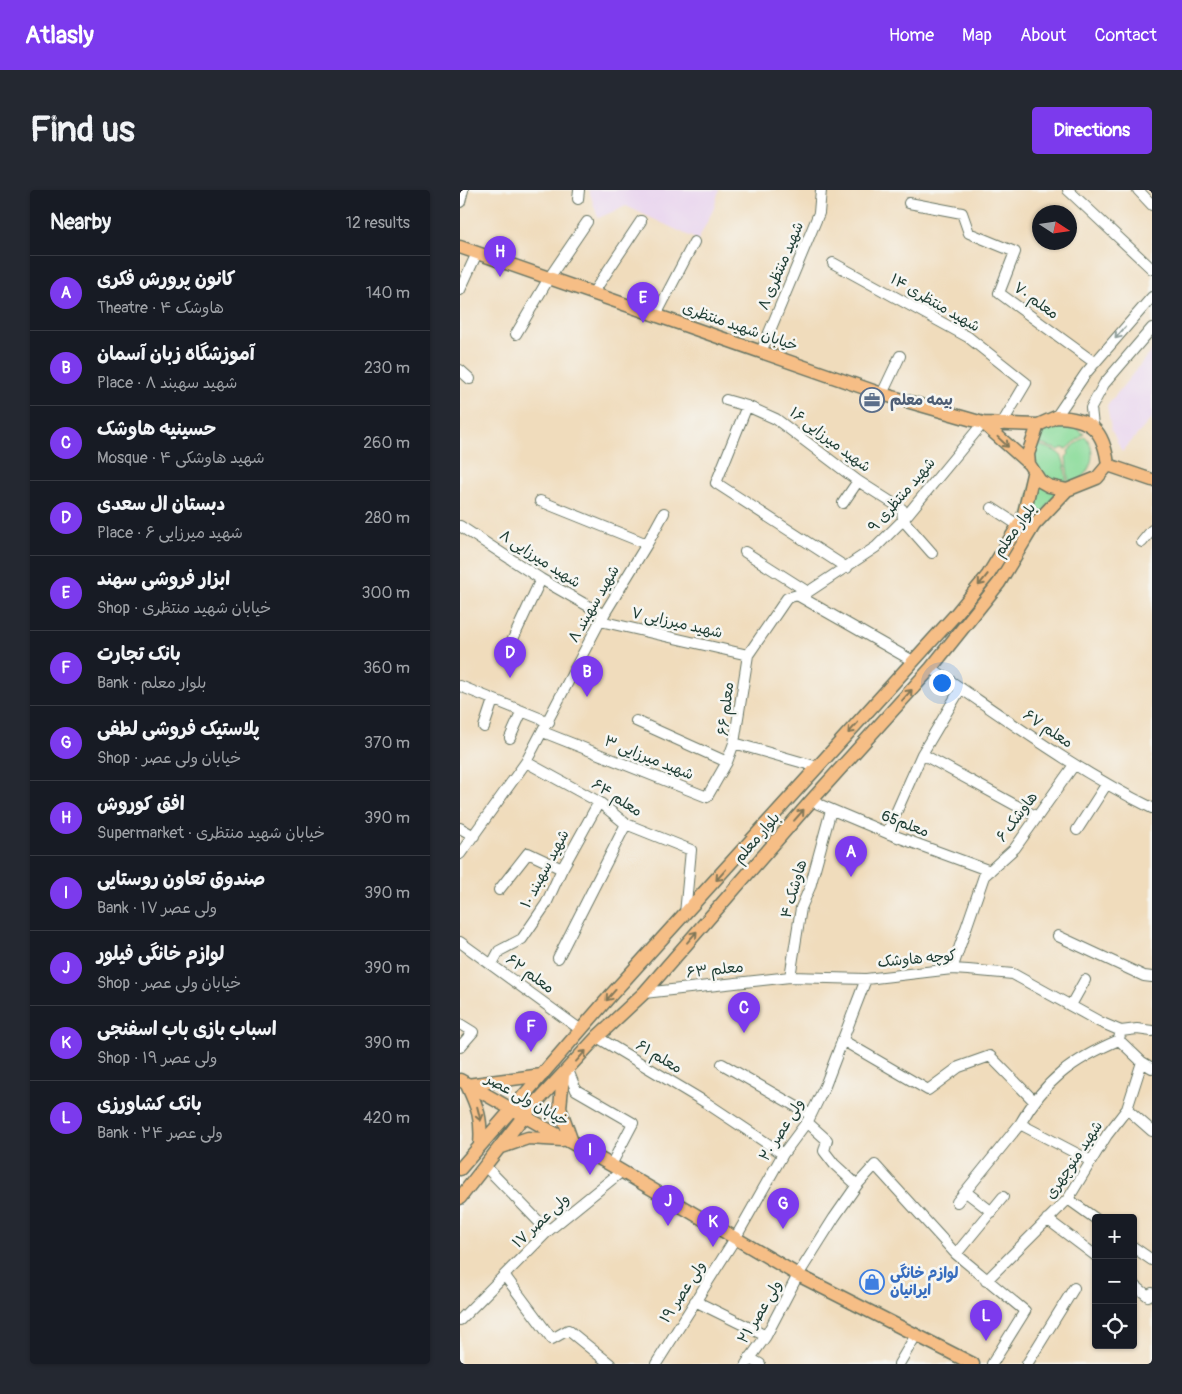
<!DOCTYPE html>
<html lang="en">
<head>
<meta charset="utf-8">
<style>
	body { margin:0; font-family:Pangolin,"Playpen Sans Arabic",sans-serif; background:#242831; color:#f1f3f6 }
	.controls { position:absolute; right:15px; bottom:15px; display:grid; overflow:hidden; border-radius:5px; box-shadow:0 1px 4px #0004 }
	.controls button { width:45px; height:45px; display:grid; place-items:center; padding:0; border:0; border-bottom:1px solid #363941; background:#171b24; color:#f1f3f6; font:25px sans-serif }
	.compass { position:absolute; left:572px; top:15px; width:45px; height:45px; border-radius:50%; background:#171b24; box-shadow:0 1px 4px #0004; rotate:102deg }
	.you { position:absolute; left:481px; top:492px; width:18px; height:18px; margin:-12px; border:4px solid #fff; border-radius:50%; background:#1a73e8; box-shadow:0 0 0 8px #1a73e833 }
	.badge { display:grid; place-items:center; width:32px; height:32px; border-radius:50%; background:#7c3aed; color:#fff; font-size:16px; font-weight:700 }
	.pin { position:absolute; translate:-50% -41px; filter:drop-shadow(0 1px 2px #0008) }
	.pin::after { content:''; position:absolute; top:26px; width:18px; height:15px; background:inherit; clip-path:polygon(0 0,100% 0,50% 100%) }
	.list { margin:0; padding:0; list-style:none }
	h2 { display:flex; justify-content:space-between; align-items:center; height:65px; margin:0; padding:0 20px; font-size:21px }
	h2 small { font-size:16px; font-weight:400; color:#9ea1a6 }
	.list li { display:grid; grid-template-columns:32px 1fr auto; gap:15px; align-items:center; box-sizing:border-box; height:75px; padding:0 20px; border-top:1px solid #363941 }
	.list b { display:block; font-size:19px; white-space:nowrap }
	.list p { margin:0; font-size:16px; white-space:nowrap; color:#9ea1a6 }
	.list em { font-size:16px; font-style:normal; color:#9ea1a6 }
	.icon { flex:none; width:28px; height:28px; fill:none; stroke:currentColor; stroke-width:2; stroke-linecap:round; stroke-linejoin:round }
	.map { position:relative; flex:none; width:692px; height:1174px; overflow:hidden; border-radius:5px }
	header { display:flex; align-items:center; gap:30px; box-sizing:border-box; height:70px; padding:0 25px; background:#7c3aed; color:#fff }
	header strong { font-size:24px }
	nav { display:flex; gap:28px; margin-inline-start:auto; font-size:18px }
	.intro { display:flex; align-items:center; justify-content:space-between; box-sizing:border-box; height:120px; padding:0 30px }
	h1 { margin:0; font-size:35px }
	.button { padding:12px 22px; border-radius:5px; background:#7c3aed; color:#fff; font-size:18px; font-weight:700 }
	main { display:flex; gap:30px; padding:0 30px }
	aside { flex:1; background:#171b24; border-radius:5px; box-shadow:0 1px 4px #0004 }
	.map>svg:first-child { display:block }
	.built { fill:#e8d2ee }
	.green { fill:#8cdc9b; stroke:#568c68 }
	.lines { fill:none; stroke-linecap:round; stroke-linejoin:round }
	.minor-casing { stroke:#687564; stroke-width:12 }
	.major-casing { stroke:#687564; stroke-width:15 }
	.minor { stroke:#fff; stroke-width:10 }
	.major { stroke:#f6be86; stroke-width:12 }
	.oneway { stroke:#8f9e9a }
	.oneway2 { stroke:#807759 }
	.labels { text-anchor:middle; dominant-baseline:central; stroke-width:5; stroke-linejoin:round; paint-order:stroke }
	.street-label { font-size:15px; fill:#1f3d34; stroke:#f6f6f2 }
	.service-label { font-size:15px; font-weight:bold; fill:#4e5e75; stroke:#f6f6f2; text-anchor:start }
	.shop-label { font-size:15px; font-weight:bold; fill:#366cbe; stroke:#f6f6f2; text-anchor:start }
</style>
</head>
<body>
<header>
<strong>Atlasly</strong>
<nav><a>Home</a><a>Map</a><a>About</a><a>Contact</a></nav>
</header>
<div class="intro"><h1>Find us</h1><a class="button">Directions</a></div>
<main>
<aside>
<h2>Nearby<small>12 results</small></h2>
<ul class="list">
<li><span class="badge">A</span><div><b>کانون پرورش فکری</b><p>Theatre · هاوشک ۴</p></div><em>140 m</em></li>
<li><span class="badge">B</span><div><b>آموزشگاه زبان آسمان</b><p>Place · شهید سهبند ۸</p></div><em>230 m</em></li>
<li><span class="badge">C</span><div><b>حسینیه هاوشک</b><p>Mosque · شهید هاوشکی ۴</p></div><em>260 m</em></li>
<li><span class="badge">D</span><div><b>دبستان ال سعدی</b><p>Place · شهید میرزایی ۶</p></div><em>280 m</em></li>
<li><span class="badge">E</span><div><b>ابزار فروشی سهند</b><p>Shop · خیابان شهید منتظری</p></div><em>300 m</em></li>
<li><span class="badge">F</span><div><b>بانک تجارت</b><p>Bank · بلوار معلم</p></div><em>360 m</em></li>
<li><span class="badge">G</span><div><b>پلاستیک فروشی لطفی</b><p>Shop · خیابان ولی عصر</p></div><em>370 m</em></li>
<li><span class="badge">H</span><div><b>افق کوروش</b><p>Supermarket · خیابان شهید منتظری</p></div><em>390 m</em></li>
<li><span class="badge">I</span><div><b>صندوق تعاون روستایی</b><p>Bank · ولی عصر ۱۷</p></div><em>390 m</em></li>
<li><span class="badge">J</span><div><b>لوازم خانگی فیلور</b><p>Shop · خیابان ولی عصر</p></div><em>390 m</em></li>
<li><span class="badge">K</span><div><b>اسباب بازی باب اسفنجی</b><p>Shop · ولی عصر ۱۹</p></div><em>390 m</em></li>
<li><span class="badge">L</span><div><b>بانک کشاورزی</b><p>Bank · ولی عصر ۲۴</p></div><em>420 m</em></li>
</ul>
</aside>
<div class="map">
<svg width="692" height="1174" viewBox="0 0 692 1174">
	<rect width="100%" height="100%" fill="#f6f6f2"/>
	<filter id="ink" filterUnits="userSpaceOnUse"><feTurbulence type="fractalNoise" baseFrequency=".02" numOctaves="2"/><feDisplacementMap in="SourceGraphic" scale="10" xChannelSelector="R" yChannelSelector="G"/><feConvolveMatrix kernelMatrix="1 2 1 2 8 2 1 2 1" color-interpolation-filters="sRGB"/></filter>
	<filter id="wash" filterUnits="userSpaceOnUse"><feTurbulence type="fractalNoise" baseFrequency=".0096" numOctaves="4" result="noise"/><feDisplacementMap in="SourceGraphic" scale="20" xChannelSelector="R" yChannelSelector="G"/><feGaussianBlur stdDeviation="1.12" result="paint"/><feColorMatrix in="noise" values="0 0 0 0 0 0 0 0 0 0 0 0 0 0 0 0 0 1.4 0 .05"/><feComposite in="paint" operator="in"/></filter>
	<g filter="url(#wash)">
		<rect width="100%" height="100%" fill="#f0dcbc"/>
		<!-- built -->
		<path class="built" d="M129,0h130l-5,18 -16,32 -72,-34 -28,12z
			M692,160v68l-30,34 -11,-23 -4,-23z"/>
		<!-- green -->
		<path class="green" d="M602,233l10,2 12,9 -17,15 -5,-1 -3,2 -27,-9 10,-12z
			M625,246c15,19 4,41 -16,50l-3,-29 3,-3 -1,-3z
			M572,253c34,11 31,8 35,43l-8,2 -26,-15z
			M574,285l25,14 -25,36 -10,-7z"/>
	</g>
	<g filter="url(#ink)">
		<g class="lines">
			<defs>
				<path id="minor" d="M608,0l84,79
					M678,0l14,15
					M118,9l1,-9
					M0,12l3,-12
					M449,13l53,10 7,20 46,19 -16,41 96,70
					M373,73l135,74 58,46 -25,42
					M0,100l17,-37
					M133,103l48,-72
					M196,125l38,-73
					M56,144l33,-56 38,-56
					M301,162l58,-139 2,-23
					M0,180l10,9
					M422,204l18,-38
					M266,210l21,6 29,13 82,62 44,28 1,11 29,33
					M287,216l-31,77 131,85
					M596,227l30,-44 66,-76
					M633,236l-2,-18 13,-24 48,-56
					M383,313l15,-22
					M532,318l26,17
					M0,336l81,53 63,36
					M682,352l10,-12
					M187,354l17,-31
					M285,362l63,40
					M337,405l116,66
					M140,431l148,34
					M53,449l28,-60
					M471,478c73,49 142,101 221,140
					M0,496l89,36
					M176,531l91,41 7,-19
					M24,537l9,-27
					M83,542l164,65 20,-35
					M50,548l12,-27
					M462,564l115,63
					M66,572l73,40 27,22 65,26 -6,64
					M358,577l-84,-24 14,-88 39,-57 21,-6 68,-45 27,-27 80,-97
					M351,611l76,32 103,38
					M0,638l14,8
					M617,640l29,-45
					M427,643l35,-79 39,-66
					M0,664l66,-92 74,-141 47,-77 -107,-43
					M39,700l29,-37 34,16
					M598,746l86,40 8,1
					M0,752l121,88
					M98,768l68,-134
					M32,774l7,-13 23,-12 24,-35 16,-35 37,-67
					M492,779l32,-93 31,-28 59,-83
					M330,787l11,-69 9,-21 21,-77
					M184,803l146,-16 76,2 86,-10 16,1 45,4 87,48 21,9 16,-2 15,2
					M611,815l14,-25
					M0,834l13,8 -13,15
					M660,844l-1,6 23,22 10,6
					M137,847l108,65 78,52
					M382,850l86,50 31,-23 31,-11 44,45
					M262,874l89,51
					M108,880l8,20 57,33 -22,42
					M667,919l25,22
					M347,932l20,18 -3,11 10,13 23,21
					M631,971l-71,-37c25,-44 52,-64 99,-84
					M25,976l63,65
					M506,1002l26,20
					M608,1009l28,20
					M497,1012l63,-78
					M587,1029l49,37
					M673,1057l19,13
					M496,1064l47,-57
					M45,1086l47,63 16,-9 42,34
					M526,1091l82,-82 39,-64 20,-26 15,-47
					M673,1094l15,12 4,-3
					M235,1111l71,35
					M0,1130l88,-89 74,-60
					M289,1168l11,6
					M196,1174l80,-127 47,-83 26,-35 16,-33 41,-107
					M286,1174l20,-28 32,-61 36,-57 23,-33 18,-20 81,89 69,57 -33,53
					M439,1174l17,-29
					M567,1174l47,-76"/>
				<path id="major" d="M0,57l422,147 101,29
					M596,227c35,1 48,13 52,48l-11,13 -30,12 -18,-4 -9,-5 -11,-17 -1,-10 10,-29z
					M569,274l-46,-41 55,2
					M648,275l44,15
					M103,886l-3,32 12,34
					M0,890l151,85 187,110 175,89
					M20,955c2,-26 -2,-37 -13,-60l75,-10
					M39,958l29,-10 34,2
					M0,979l151,-174 345,-381 32,-39 35,-57 10,-44
					M0,1008l63,-81 74,-80 47,-44 167,-192 120,-133 68,-85 35,-58 33,-35"/>
			</defs>
			<!-- minor casing -->
			<use href="#minor" class="minor-casing"/>
			<!-- major casing -->
			<use href="#major" class="major-casing"/>
			<!-- minor -->
			<use href="#minor" class="minor"/>
			<!-- major -->
			<use href="#major" class="major"/>
		</g>
		<!-- one-way arrows -->
		<defs><path id="oneway-shaft" d="M-6 0H5M1.5-3L5.5 0L1.5 3" fill="none" stroke-width="1.6" stroke-linecap="round" stroke-linejoin="round" transform="scale(1.25)"/></defs>
		<use class="oneway" href="#oneway-shaft" transform="translate(660 143) rotate(131)"/>
		<g class="oneway2">
			<use href="#oneway-shaft" transform="translate(543 252) rotate(43)"/>
			<use href="#oneway-shaft" transform="translate(523 390) rotate(129)"/>
			<use href="#oneway-shaft" transform="translate(447 505) rotate(-48)"/>
			<use href="#oneway-shaft" transform="translate(393 538) rotate(132)"/>
			<use href="#oneway-shaft" transform="translate(339 625) rotate(-49)"/>
			<use href="#oneway-shaft" transform="translate(261 685) rotate(132)"/>
			<use href="#oneway-shaft" transform="translate(232 747) rotate(-49)"/>
			<use href="#oneway-shaft" transform="translate(151 805) rotate(131)"/>
			<use href="#oneway-shaft" transform="translate(121 866) rotate(-48)"/>
			<use href="#oneway-shaft" transform="translate(19 924) rotate(76)"/>
		</g>
	</g>
	<!-- icons -->
	<defs>
		<symbol id="office-ring" viewBox="-11 -11 22 22"><circle r="9.5" fill="#f6f6f2" stroke="#5c6f8a" stroke-width="1.5"/><path d="M-6-3h4V-5.5h4V-3h4V5H-6ZM-1-4.5V-3h2v-1.5ZM-6 0V1H6V0Z" fill="#5c6f8a"/></symbol>
		<symbol id="shop-ring" viewBox="-11 -11 22 22"><circle r="9.5" fill="#f6f6f2" stroke="#3f7fe0" stroke-width="1.5"/><path d="M-5-2.5h2.3a2.7 3.5 0 0 1 5.4 0H5L5.5 6h-11ZM-1.5-2.5h3a1.5 2.3 0 0 0-3 0Z" fill="#3f7fe0"/></symbol>
	</defs>
	<g fill-rule="evenodd">
		<use href="#office-ring" x="398" y="196" width="28" height="28"/>
		<use href="#shop-ring" x="398" y="1078" width="28" height="28"/>
	</g>
	<g class="labels">
		<!-- street labels -->
		<g class="street-label">
			<text transform="translate(321 76) rotate(-67)">شهید منتظری ۸</text>
			<text transform="translate(576 111) rotate(36)">معلم ۷۰</text>
			<text transform="translate(475 113) rotate(30)">شهید منتظری ۱۴</text>
			<text transform="translate(280 137) rotate(19)">خیابان شهید منتظری</text>
			<text transform="translate(370 250) rotate(37)">شهید میرزایی ۱۶</text>
			<text transform="translate(442 305) rotate(-49)">شهید منتظری ۹</text>
			<text transform="translate(555 340) rotate(-55)">بلوار معلم</text>
			<text transform="translate(80 369) rotate(33)">شهید میرزایی ۸</text>
			<text transform="translate(134 414) rotate(-60)">شهید سهبند ۸</text>
			<text transform="translate(217 433) rotate(13)">شهید میرزایی ۷</text>
			<text transform="translate(266 519) rotate(-84)">معلم ۶۶</text>
			<text transform="translate(588 539) rotate(34)">معلم ۶۷</text>
			<text transform="translate(189 568) rotate(22)">شهید میرزایی ۳</text>
			<text transform="translate(157 608) rotate(33)">معلم ۶۴</text>
			<text transform="translate(557 627) rotate(-53)">هاوشک ۶</text>
			<text transform="translate(445 634) rotate(21)">معلم65</text>
			<text transform="translate(297 648) rotate(-49)">بلوار معلم</text>
			<text transform="translate(85 679) rotate(-62)">شهید سهبند ۱۰</text>
			<text transform="translate(334 699) rotate(-74)">هاوشک ۴</text>
			<text transform="translate(457 769) rotate(-5)">کوچه هاوشک</text>
			<text transform="translate(255 780) rotate(-6)">معلم ۶۳</text>
			<text transform="translate(70 784) rotate(36)">معلم ۶۲</text>
			<text transform="translate(199 867) rotate(31)">معلم ۶۱</text>
			<text transform="translate(67 910) rotate(29)">خیابان ولی عصر</text>
			<text transform="translate(322 940) rotate(-58)">ولی عصر ۲۰</text>
			<text transform="translate(614 970) rotate(-56)">شهید منوچهری</text>
			<text transform="translate(81 1031) rotate(-43)">ولی عصر ۱۷</text>
			<text transform="translate(223 1102) rotate(-57)">ولی عصر ۱۹</text>
			<text transform="translate(300 1122) rotate(-59)">ولی عصر ۲۱</text>
		</g>
		<!-- service labels -->
		<g class="service-label">
			<text x="430" y="210">بیمه معلم</text>
		</g>
		<!-- shop labels -->
		<g class="shop-label">
			<text x="430" y="1083">لوازم خانگی<tspan x="430" dy="17">ایرانیان</tspan></text>
		</g>
	</g>
</svg>
<div class="controls">
<button>+</button>
<button>−</button>
<button><svg class="icon" aria-label="locate" viewBox="0 0 24 24"><circle cx="12" cy="12" r="6"/><path d="M12 2v4M12 18v4M2 12h4M18 12h4"/></svg></button>
</div>
<svg class="compass" viewBox="-18 -18 36 36"><path d="M0-13l5 13h-10z" fill="#e53935"/><path d="M0 13l5-13h-10z" fill="#9ea1a6"/></svg>
<div class="you"></div>
<div class="pin badge" style="left:391px;top:687px">A</div>
<div class="pin badge" style="left:127px;top:507px">B</div>
<div class="pin badge" style="left:284px;top:843px">C</div>
<div class="pin badge" style="left:50px;top:488px">D</div>
<div class="pin badge" style="left:183px;top:133px">E</div>
<div class="pin badge" style="left:71px;top:862px">F</div>
<div class="pin badge" style="left:323px;top:1039px">G</div>
<div class="pin badge" style="left:40px;top:87px">H</div>
<div class="pin badge" style="left:130px;top:985px">I</div>
<div class="pin badge" style="left:208px;top:1036px">J</div>
<div class="pin badge" style="left:253px;top:1057px">K</div>
<div class="pin badge" style="left:526px;top:1151px">L</div>
</div>
</main>
</body>
</html>
